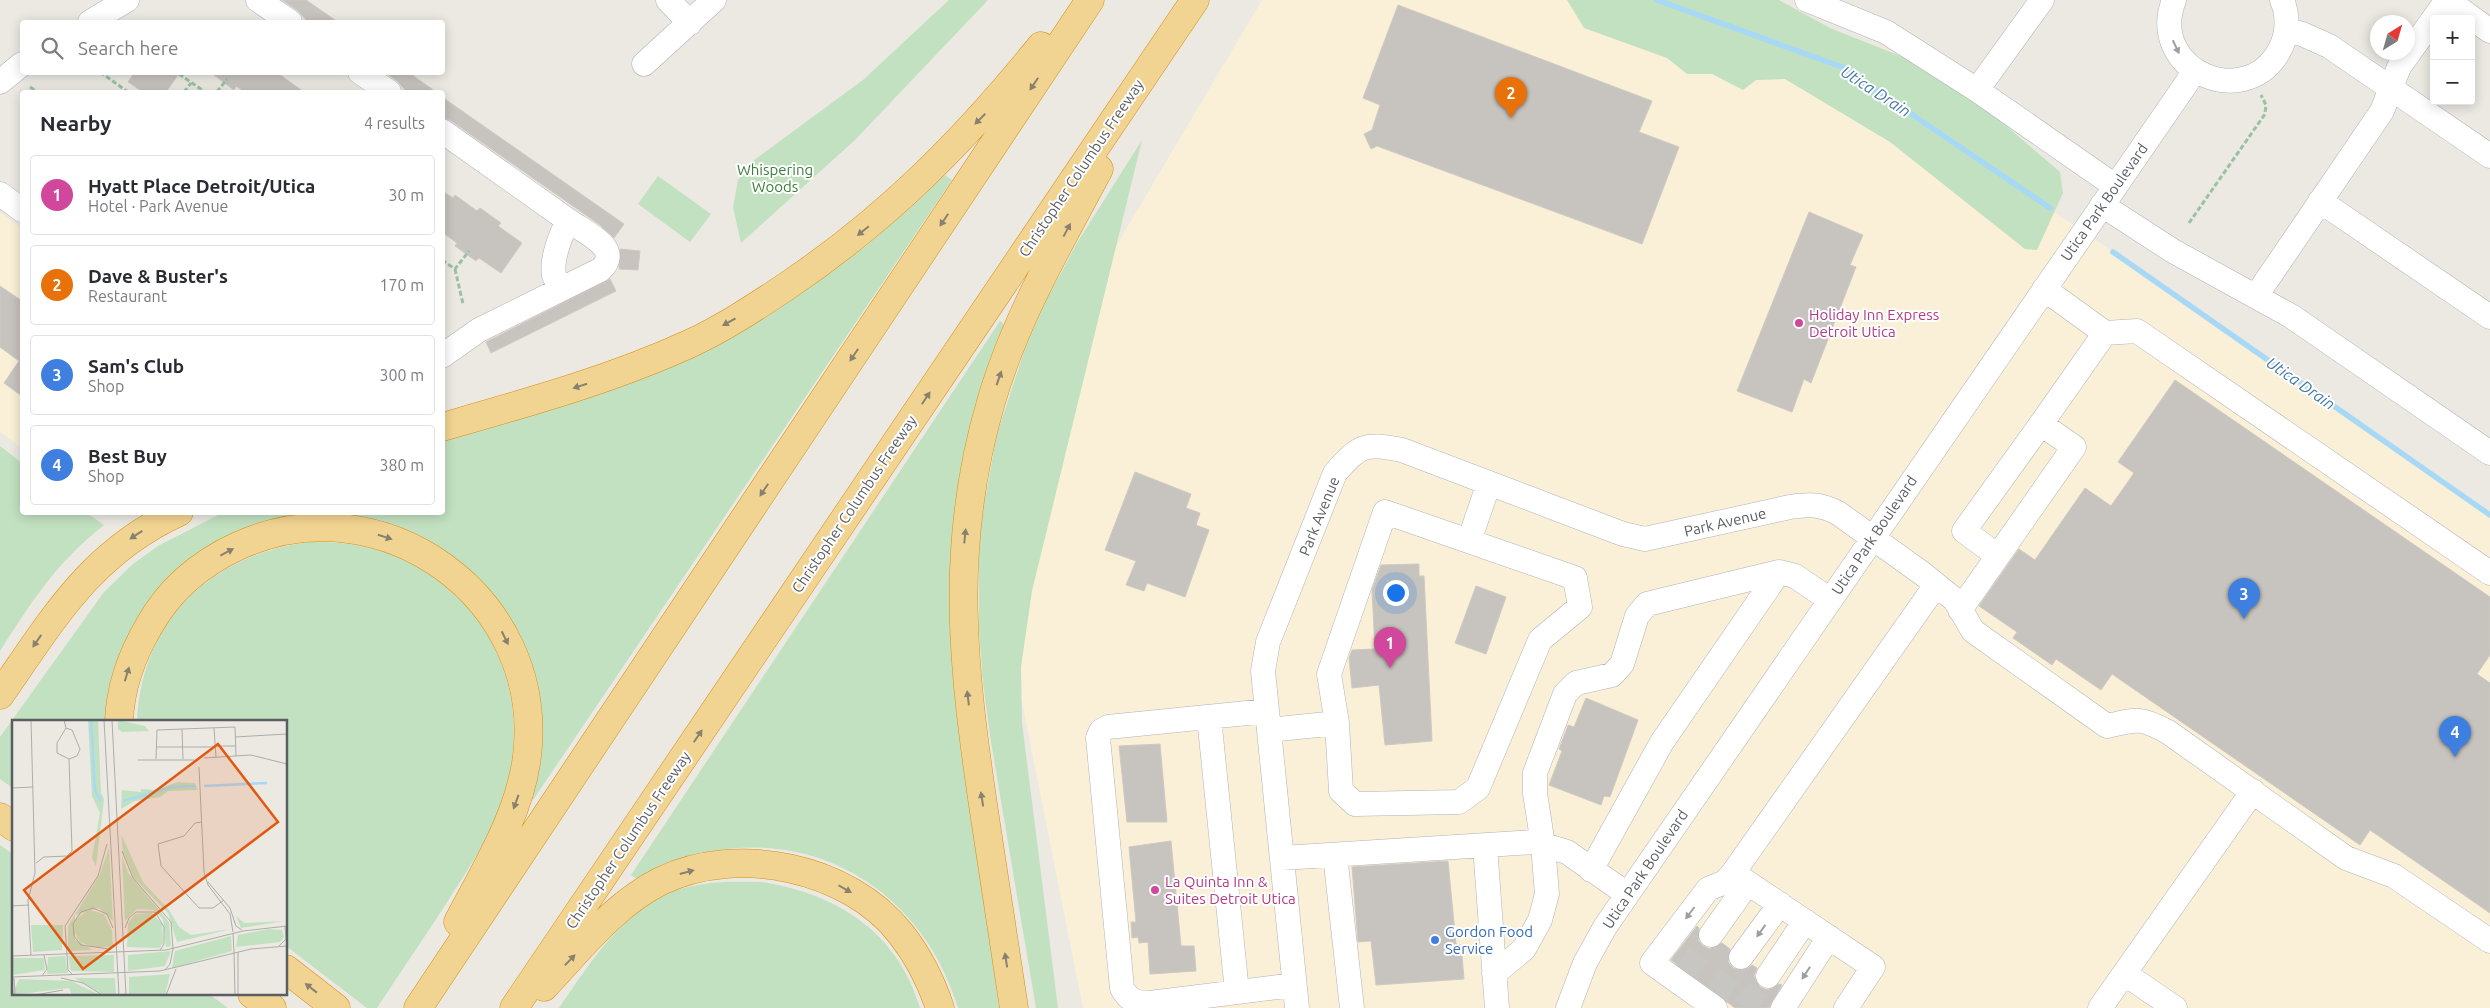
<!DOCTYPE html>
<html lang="en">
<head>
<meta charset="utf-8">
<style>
	body { margin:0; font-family:Ubuntu,sans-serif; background:#f2f2f3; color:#2b2b33 }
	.controls { position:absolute; right:15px; top:15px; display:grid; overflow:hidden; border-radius:5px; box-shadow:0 2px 12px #0003 }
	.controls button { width:45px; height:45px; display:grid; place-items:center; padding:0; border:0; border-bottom:1px solid #e1e1e2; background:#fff; color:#2b2b33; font:25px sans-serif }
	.compass { position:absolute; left:2370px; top:15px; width:45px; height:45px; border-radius:50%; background:#fff; box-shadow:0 2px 12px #0003; rotate:37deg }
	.you { position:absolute; left:1395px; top:592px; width:18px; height:18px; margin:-12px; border:4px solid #fff; border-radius:50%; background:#1a73e8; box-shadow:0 0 0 8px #1a73e833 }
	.badge { display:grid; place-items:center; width:32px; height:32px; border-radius:50%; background:#d93025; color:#fff; font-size:16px; font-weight:700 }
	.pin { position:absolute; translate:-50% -41px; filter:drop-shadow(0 1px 2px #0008) }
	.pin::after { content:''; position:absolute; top:26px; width:18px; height:15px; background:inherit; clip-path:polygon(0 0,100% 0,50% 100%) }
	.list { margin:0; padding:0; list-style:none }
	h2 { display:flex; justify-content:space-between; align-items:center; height:65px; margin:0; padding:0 20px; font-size:21px }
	h2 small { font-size:16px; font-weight:400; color:#7c7c81 }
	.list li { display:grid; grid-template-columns:32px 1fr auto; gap:15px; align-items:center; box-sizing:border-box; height:80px; margin:0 10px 10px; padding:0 10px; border:1px solid #e1e1e2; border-radius:5px }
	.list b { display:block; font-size:19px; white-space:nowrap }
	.list p { margin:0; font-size:16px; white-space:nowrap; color:#7c7c81 }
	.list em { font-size:16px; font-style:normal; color:#7c7c81 }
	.icon { flex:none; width:28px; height:28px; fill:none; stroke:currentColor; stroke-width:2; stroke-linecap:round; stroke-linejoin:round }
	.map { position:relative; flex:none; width:2490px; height:1008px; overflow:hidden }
	.search { position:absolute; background:#fff; box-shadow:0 2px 12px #0003; left:20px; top:20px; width:425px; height:55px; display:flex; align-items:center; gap:12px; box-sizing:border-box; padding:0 18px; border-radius:5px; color:#7c7c81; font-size:19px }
	.panel { position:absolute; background:#fff; box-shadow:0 2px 12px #0003; left:20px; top:90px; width:425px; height:425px; border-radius:5px }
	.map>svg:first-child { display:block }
	.commercial { fill:#faf0d8 }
	.green { fill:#c2e1c0 }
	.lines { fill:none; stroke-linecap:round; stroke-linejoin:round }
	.stream { stroke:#a7d8f6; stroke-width:5.5 }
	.building { fill:#c7c3be; stroke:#cfcac1 }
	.minor-tunnel { stroke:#c7c6c2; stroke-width:24; stroke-dasharray:24 12; stroke-linecap:butt }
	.minor-casing { stroke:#afb2b6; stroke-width:25 }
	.highway-casing { stroke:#d78f16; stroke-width:29 }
	.path { stroke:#9ac1a3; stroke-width:3; stroke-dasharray:5 2.5; stroke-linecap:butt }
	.minor { stroke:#fff; stroke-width:24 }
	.highway { stroke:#f2d492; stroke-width:28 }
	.oneway { fill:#9c9ea0 }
	.oneway2 { fill:#888170 }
	.hotel-dot { fill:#d1479c; stroke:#fff; stroke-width:2 }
	.shop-dot { fill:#3f7fe0; stroke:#fff; stroke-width:2 }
	.labels { text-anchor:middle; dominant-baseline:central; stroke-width:4; stroke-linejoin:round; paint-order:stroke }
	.street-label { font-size:15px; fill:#5a5d61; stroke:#fff }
	.park-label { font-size:15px; fill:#3d7e3c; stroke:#fff }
	.hotel-label { font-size:15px; fill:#b23c85; stroke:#fff; text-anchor:start }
	.shop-label { font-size:15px; fill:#366cbe; stroke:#fff; text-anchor:start }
	.water-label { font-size:16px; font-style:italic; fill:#477aa6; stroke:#fff }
	.inset-river { fill:none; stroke:#a7d8f6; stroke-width:2.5 }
	.inset-road { fill:none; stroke:#adadaa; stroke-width:1 }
	.view { fill:#e15910; fill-opacity:0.15; stroke:#e15910; stroke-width:2.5 }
	.inset-edge { fill:none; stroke:#5a5d61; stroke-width:2.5 }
</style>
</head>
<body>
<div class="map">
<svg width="2490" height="1008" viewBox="0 0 2490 1008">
	<rect width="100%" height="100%" fill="#ebe9e2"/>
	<!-- commercial -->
	<path class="commercial" d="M1262,0h393l187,67 271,185 377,263v493h-1407l-67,-336 20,-291z
		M0,213l22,15v220l-22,-16z"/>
	<!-- green -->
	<path class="green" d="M949,0h39l-133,140 -114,103 -8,-36 5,-27 16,-20 109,-80z
		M1567,0h212l51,28 98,39 42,28 90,77 3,21 -26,57 -12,-1 -135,-107 -105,-63 -29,1 -13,10 -31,-16h-25l-20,-16 -83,-30z
		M1142,140l-110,451 -11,76 1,56 36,285h-22l-46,-272 -7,-54 -4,-53v-97l18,-98 29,-88 20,-45 31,-58z
		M945,175l7,5 -419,620 -5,-4 -1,-141 -138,-130 -26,-6 -45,-4 -27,2 -48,14 -40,20 -93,171h-96v67l-14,-10v-42l104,-145 29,-28 25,-18 64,-33 220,-1 1,-71 98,-29 245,-110 79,-55z
		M658,176l53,38 -21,28 -52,-38z
		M1000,321l5,4 -26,70 -16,66 -7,216 43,331h-41c-33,-110 -133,-179 -249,-156 -25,5 -48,17 -71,28l-7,-5z
		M0,446l22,17v49l65,1 17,12c-49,39 -71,75 -104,126z
		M308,542c66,-1 110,15 156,62 50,53 61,126 39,194 -12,39 -37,74 -59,109 -22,34 -45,67 -67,101h-10l-81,-62v-224h-149c5,-103 73,-166 171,-180z
		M0,845l14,10v139h195l19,14h-228z
		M762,882c75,12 136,50 158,126h-361c37,-53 74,-116 145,-124 19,-3 39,-2 58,-2z"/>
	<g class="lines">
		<!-- stream -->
		<path class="stream" d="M1657,0l185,67 208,141
			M2113,252l377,263"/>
	</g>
	<!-- building -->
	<path class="building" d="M282,0h24l32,22h-30l-10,-11z
		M1398,5l254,96 -13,31 40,15 -37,97 -265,-98 -6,3 -7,-15 8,-4 8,-25 -17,-7z
		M135,72h45l-14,20h-23l-15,-10z
		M210,72h66l28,20h-59l-9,-6 -2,4z
		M385,72h23l28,20h-29l-10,-11z
		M442,97l182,127 -10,14 -14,-13 -150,-105 -8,-3z
		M442,191l11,7 2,-3 22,16 3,-3 21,15 -3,3 24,17 -21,30 -22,-15 -3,3 -21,-15 2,-3 -15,-11z
		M1809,212l54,23 -13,30 6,2 -45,116 -7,-4 -12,33 -55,-21z
		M620,249l20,2 -2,19 -19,-1z
		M610,279l6,12 -125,62 -5,-11z
		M0,286l22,15v95l-18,-13 15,-22 -19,-14z
		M2175,380l315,217v58l-13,19 13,9v230l-120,-83 -10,15 -248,-171 -11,16 -45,-31 -4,6 -39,-27 4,-6 -38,-26 40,-57 16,11 50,-72 26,18 23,-33 -16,-11z
		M1135,472l56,22 -5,14 14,5 -4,12 13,5 -24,67 -38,-14 -3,8 -18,-6 10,-24 -31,-11z
		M1419,564v12h5l8,165 -47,4 -6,-60 -27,3 -3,-30 3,-8 23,-1 -3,-59 9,-25z
		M1476,586l30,11 -20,57 -31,-11z
		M1586,698l52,22 -28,77 -6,-1 -3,9 -52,-20 13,-34 -3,-2 8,-21 1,-3 6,2z
		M1160,744l7,78h-40l-8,-76z
		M1171,841l10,105h13l2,25 -46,3 -2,-32 -9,1 -1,-6 -6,1 -1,-16h5l-7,-75z
		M1448,861l8,83 5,1 3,34 -88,6 -5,-44 -13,1 -6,-75z
		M1697,926l2,2 -1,12 5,6 7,3 12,-6 8,6 -2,13 5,6 13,2 6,-5 5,3 -3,8 6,11 8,3 11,-6 3,1 -13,23h-34l-64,-48z"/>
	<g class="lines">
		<!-- minor-tunnel -->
		<path class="minor-tunnel" d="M1686,974l25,-39
			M1716,995l25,-38
			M1744,1008l24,-32"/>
		<defs>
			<path id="minor" d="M258,0l32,22
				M668,0l22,23
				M1807,0l79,32 91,58 138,96
				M2174,0c-28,72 77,115 108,45 6,-14 6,-31 0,-45
				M2447,0l43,31
				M90,22l37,-22
				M2286,30l16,4 27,12 161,110
				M644,64l70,-64
				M360,72l29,20
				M0,82l22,-18
				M1977,90l65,-90
				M442,131l127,90c-8,11 -18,39 -15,54 1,4 5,10 7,14
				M0,194l22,16
				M2320,201l170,116
				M2102,205l71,46 118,65 199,137
				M2256,296l126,-185 17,-44 48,-67
				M2105,333l32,-2 353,242
				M442,356l37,-26 121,-60c24,-21 -14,-37 -31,-49
				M1469,541l20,-58
				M1998,556l-34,-25 77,-107
				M1960,610l114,-163 -33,-23 64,-91 -61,-44
				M1267,711l-159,16 -7,4 -3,7 24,250c7,13 14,15 28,15l144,-18
				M1209,717l28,275
				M1269,730l68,-7 -8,-49 56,-162 190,66 5,29 -40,33 -62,148 -19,14 -104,2 -14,-13 -4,-68
				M1485,846l12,162
				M1335,855l17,153
				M1282,858l252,-16 33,10 60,42
				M1591,870l71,-128 117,-170
				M1733,873l140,94 -27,41
				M1711,935l37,-52
				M1741,957l39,-53
				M1494,974l30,-25 16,-29 7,-26 -4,-49 -8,-52v-20l30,-79 11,-11 36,-8 10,-11 15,-48 10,-12 132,-32 16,4 35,24
				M2125,974l50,34
				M1768,976l37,-55
				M1297,1008l-34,-337 5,-29 67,-169c26,-29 29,-30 67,-23l221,84 22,5 145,-32c19,-3 31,-3 48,6l85,61 32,26 18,31 134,95c30,-7 34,-9 61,6l178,126 48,18 96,65
				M1568,1008l17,-45 20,-36 590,-856
				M1715,1008l-63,-45 56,-74 17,-7 8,-9 203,-288
				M1783,1008l46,-71
				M2100,1008l153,-217"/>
			<path id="highway" d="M442,427c84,-24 168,-47 247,-83 33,-15 65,-36 95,-56 103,-69 179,-146 257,-242
				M0,695c53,-76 91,-143 179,-183
				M119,722c1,-34 13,-67 30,-96 20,-36 52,-63 89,-80 144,-66 308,52 289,210 -7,59 -42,114 -69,166
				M0,817l14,10
				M286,969l50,39
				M544,987c35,-37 70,-83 117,-106 76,-37 188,-14 240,53 18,23 30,47 39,74
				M252,994l20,14
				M418,1008l672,-1008
				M514,1008l681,-1008
				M1014,1008c-10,-63 -19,-127 -29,-190 -22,-147 -37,-270 6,-416 24,-83 68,-158 108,-233"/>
		</defs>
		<!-- minor casing -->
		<use href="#minor" class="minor-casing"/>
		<!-- highway casing -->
		<use href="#highway" class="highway-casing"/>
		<!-- path -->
		<path class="path" d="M100,72l28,20
			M179,74l26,18
			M30,87l8,5
			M184,92l7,-9
			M217,92l10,-13
			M2189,223l76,-109 1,-9 -5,-10
			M442,260l13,9 14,-18
			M455,269l8,35"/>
		<!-- minor -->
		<use href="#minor" class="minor"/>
		<!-- highway -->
		<use href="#highway" class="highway"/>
	</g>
	<!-- one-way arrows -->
	<defs><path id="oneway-solid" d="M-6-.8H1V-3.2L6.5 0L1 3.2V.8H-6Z" transform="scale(1.25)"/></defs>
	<g class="oneway">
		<use href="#oneway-solid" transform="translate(2176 47) rotate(65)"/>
		<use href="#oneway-solid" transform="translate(1690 913) rotate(127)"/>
		<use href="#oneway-solid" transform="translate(1761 931) rotate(126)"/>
		<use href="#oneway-solid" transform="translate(1806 973) rotate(123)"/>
	</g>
	<g class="oneway2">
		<use href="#oneway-solid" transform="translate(1034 84) rotate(124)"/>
		<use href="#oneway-solid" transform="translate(980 119) rotate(135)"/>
		<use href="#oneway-solid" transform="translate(944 220) rotate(124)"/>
		<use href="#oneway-solid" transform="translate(1067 230) rotate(-62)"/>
		<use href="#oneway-solid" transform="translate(863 231) rotate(141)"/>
		<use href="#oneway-solid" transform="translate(729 322) rotate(151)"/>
		<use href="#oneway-solid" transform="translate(854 355) rotate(124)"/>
		<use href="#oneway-solid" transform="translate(999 378) rotate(-71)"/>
		<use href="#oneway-solid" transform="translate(580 386) rotate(162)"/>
		<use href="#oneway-solid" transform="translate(926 398) rotate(-56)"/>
		<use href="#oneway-solid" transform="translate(764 490) rotate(124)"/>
		<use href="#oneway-solid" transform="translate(136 535) rotate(147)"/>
		<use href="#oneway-solid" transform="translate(965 536) rotate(-84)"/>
		<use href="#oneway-solid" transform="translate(385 537) rotate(18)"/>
		<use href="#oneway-solid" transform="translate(227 552) rotate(-28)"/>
		<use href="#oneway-solid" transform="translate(505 638) rotate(64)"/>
		<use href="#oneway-solid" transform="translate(37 641) rotate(125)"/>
		<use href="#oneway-solid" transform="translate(127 674) rotate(-73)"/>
		<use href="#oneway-solid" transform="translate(968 698) rotate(-97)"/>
		<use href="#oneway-solid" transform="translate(698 736) rotate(-56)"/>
		<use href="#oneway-solid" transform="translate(982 799) rotate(-99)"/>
		<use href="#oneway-solid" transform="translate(516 802) rotate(110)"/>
		<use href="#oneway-solid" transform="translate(687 872) rotate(-15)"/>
		<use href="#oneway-solid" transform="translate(845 889) rotate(30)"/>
		<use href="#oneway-solid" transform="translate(570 960) rotate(-46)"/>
		<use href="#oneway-solid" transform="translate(1006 960) rotate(-99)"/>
		<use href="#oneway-solid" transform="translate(311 988) rotate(-142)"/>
	</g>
	<!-- markers -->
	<g class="hotel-dot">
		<circle cx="1799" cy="323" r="5"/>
		<circle cx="1155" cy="890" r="5"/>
	</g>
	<circle class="shop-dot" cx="1435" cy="940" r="5"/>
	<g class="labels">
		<!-- street labels -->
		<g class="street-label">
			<text transform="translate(1081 168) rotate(-56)">Christopher Columbus Freeway</text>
			<text transform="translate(2104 202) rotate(-55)">Utica Park Boulevard</text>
			<text transform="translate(854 504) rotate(-56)">Christopher Columbus Freeway</text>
			<text transform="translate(1319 516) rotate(-68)">Park Avenue</text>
			<text transform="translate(1725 522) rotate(-13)">Park Avenue</text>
			<text transform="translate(1874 535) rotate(-56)">Utica Park Boulevard</text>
			<text transform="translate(628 840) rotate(-56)">Christopher Columbus Freeway</text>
			<text transform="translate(1645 869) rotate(-56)">Utica Park Boulevard</text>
		</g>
		<!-- park labels -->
		<g class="park-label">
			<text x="775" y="169">Whispering<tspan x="775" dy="17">Woods</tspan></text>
		</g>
		<!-- hotel labels -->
		<g class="hotel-label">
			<text x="1809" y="314">Holiday Inn Express<tspan x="1809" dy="17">Detroit Utica</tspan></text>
			<text x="1165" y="881">La Quinta Inn &amp;<tspan x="1165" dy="17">Suites Detroit Utica</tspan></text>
		</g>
		<!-- shop labels -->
		<g class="shop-label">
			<text x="1445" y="931">Gordon Food<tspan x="1445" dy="17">Service</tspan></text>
		</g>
		<!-- water labels -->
		<g class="water-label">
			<text transform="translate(1876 91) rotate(33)">Utica Drain</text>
			<text transform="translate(2301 383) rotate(35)">Utica Drain</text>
		</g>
	</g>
	<!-- overview -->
	<g transform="translate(12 720)">
		<rect width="275" height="275" fill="#ebe9e2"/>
		<path d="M76,0h10l3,73 3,6 -8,67 -4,-8 8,-45 -8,-17zM106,0l27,6 4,5 -27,1 -4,-3zM166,62l17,1 3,7 -30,1 -8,6 -25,4 -14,8 1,-19 19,2v-3l14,1zM109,114l22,48 26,28 10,17 12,8 40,-6 -54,13 -9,-29 -34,-35 -11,-26zM97,128l4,73 -14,-13 -24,7v25l18,10 -25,1v-25l32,-52zM110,136l6,17 41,49 2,24 -5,1 -3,-28 -9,-9 -17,-1 -12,12zM77,190l15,4 8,16 1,17h-20l-13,-5 -6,-11 2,-12zM140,193l10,11 1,19 -4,5 -32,-1 1,-24 7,-9zM224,196l8,7 40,-2 -43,7zM19,205h32l-1,25 -29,2zM257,209l13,1 2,7 -4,5 -44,5 2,-12zM219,216l1,15 -60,17 3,-17zM159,231l-6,15 -37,5v-16zM102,235v17l-43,-1 -3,-15zM53,236l3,17 -21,1 1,-17zM0,238h32l1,12 -33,5zM158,254l-5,21h-36v-18zM62,258h41l1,17h-12zM7,259l52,2 29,14h-28l-3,-7 -57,7z" fill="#c2e1c0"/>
		<path class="inset-river" d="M79,0l4,71 6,10M192,66l63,-3M111,81l49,-14 24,-1"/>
		<path class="inset-road" d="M52,0l2,8 -9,15v10l12,6 8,-3 3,-7 -8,-19 -6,-2M92,0l15,275M100,0l14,275M202,8l2,29M170,9l1,30M223,17l52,-3M203,26h20M144,27h59M192,38l47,-3 36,9M144,39l1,-29 78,-3 1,29M126,40h56M187,47l5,105 4,13 22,29 3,18M0,68l21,-1M190,102l-7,1 -11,13 -26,8 3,22 38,42h14l11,-8M110,131l11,27 38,44 2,27 -3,15 -5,6M24,143l8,-6 23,-1 5,-5 -3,-92M196,162l22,26 6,18 6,4M0,186l17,-1M113,208l4,-10 7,-6h19l9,15v17l-4,6M221,213l1,20M267,226l7,-7 -1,-13M97,229l-28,-4 -7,-9 -1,-12 8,-12 12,-4 14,6 6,14M222,233l1,42M19,235l-3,-55 7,-27 -4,-153M0,236l154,-6 77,-19 44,-5M61,255l-5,-5 -3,-44 33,-50 9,-32M30,256l5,-7 -3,-14M0,257l148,-6 91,-22 36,-3M2,258l1,17M49,258l22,5 19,12M23,275l28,-5M154,275l10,-26M226,275v-43"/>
		<path class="view" d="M206,24l60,78 -195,147 -59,-79z"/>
		<rect width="275" height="275" class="inset-edge"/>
	</g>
</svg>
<div class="controls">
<button>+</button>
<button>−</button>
</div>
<svg class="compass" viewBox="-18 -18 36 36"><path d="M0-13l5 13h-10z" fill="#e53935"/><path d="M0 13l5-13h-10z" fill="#7c7c81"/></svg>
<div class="you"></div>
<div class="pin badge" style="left:1390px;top:668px;background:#d1479c">1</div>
<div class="pin badge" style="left:1511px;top:118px;background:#e8710a">2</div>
<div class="pin badge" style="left:2244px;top:619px;background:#3f7fe0">3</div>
<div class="pin badge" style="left:2455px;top:757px;background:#3f7fe0">4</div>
<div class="search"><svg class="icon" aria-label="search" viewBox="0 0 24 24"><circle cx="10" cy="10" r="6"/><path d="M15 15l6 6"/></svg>Search here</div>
<section class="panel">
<h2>Nearby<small>4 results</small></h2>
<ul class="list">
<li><span class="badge" style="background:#d1479c">1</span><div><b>Hyatt Place Detroit/Utica</b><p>Hotel · Park Avenue</p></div><em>30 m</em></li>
<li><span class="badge" style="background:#e8710a">2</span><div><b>Dave &amp; Buster's</b><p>Restaurant</p></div><em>170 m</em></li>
<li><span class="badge" style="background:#3f7fe0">3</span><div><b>Sam's Club</b><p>Shop</p></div><em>300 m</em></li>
<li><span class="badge" style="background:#3f7fe0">4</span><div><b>Best Buy</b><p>Shop</p></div><em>380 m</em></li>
</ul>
</section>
</div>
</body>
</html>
